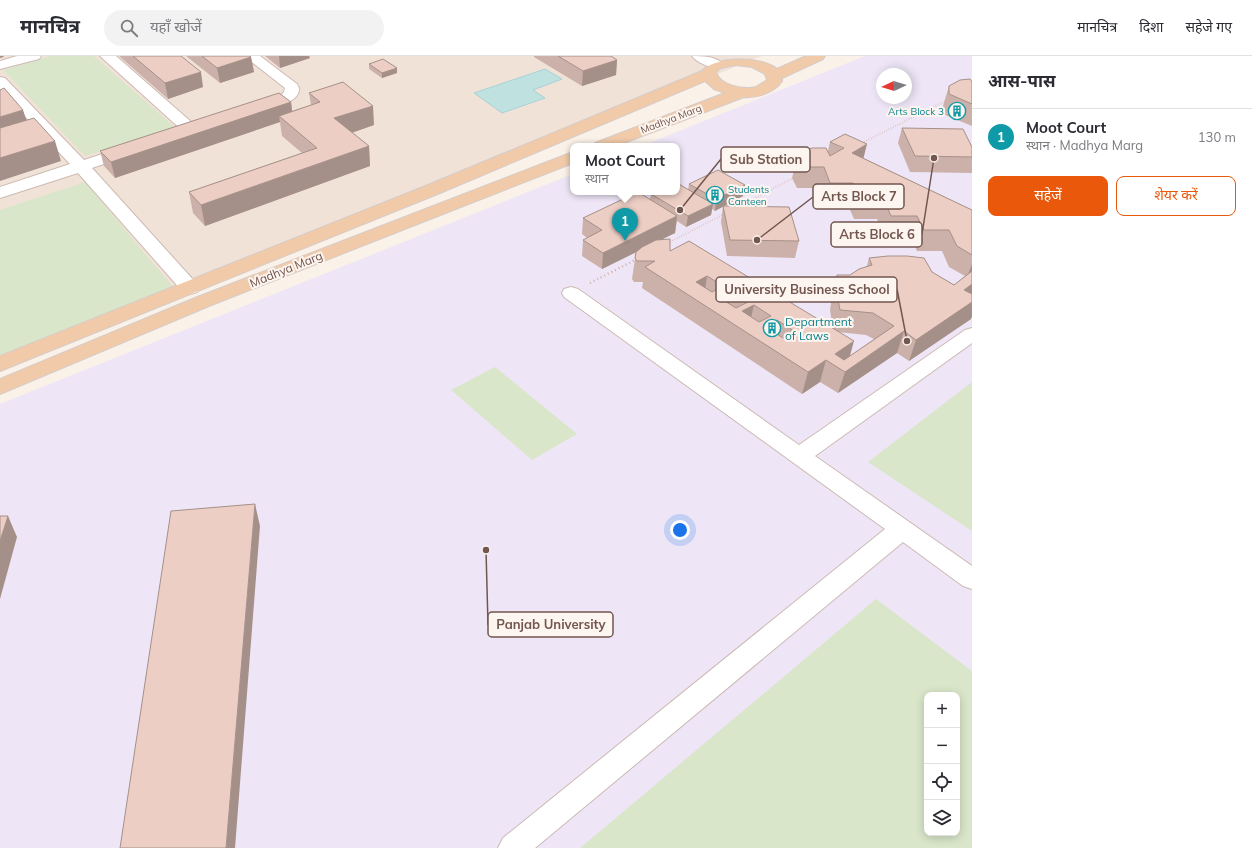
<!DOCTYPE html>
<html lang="hi">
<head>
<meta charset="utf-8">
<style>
	body { margin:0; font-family:Mulish,"Noto Sans Devanagari",sans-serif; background:#f2f2f3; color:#2b2b33 }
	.controls { position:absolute; right:12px; bottom:12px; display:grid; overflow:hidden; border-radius:8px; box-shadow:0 2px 10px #0003 }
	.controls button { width:36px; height:36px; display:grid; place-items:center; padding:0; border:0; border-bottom:1px solid #e1e1e2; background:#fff; color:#2b2b33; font:20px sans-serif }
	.compass { position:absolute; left:876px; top:12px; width:36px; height:36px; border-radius:50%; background:#fff; box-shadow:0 2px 10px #0003; rotate:266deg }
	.you { position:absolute; left:680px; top:474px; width:14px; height:14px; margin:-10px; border:3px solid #fff; border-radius:50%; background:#1a73e8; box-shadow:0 0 0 6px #1a73e833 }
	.badge { display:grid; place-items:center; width:26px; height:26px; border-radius:50%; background:#ea580c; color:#fff; font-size:13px; font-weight:700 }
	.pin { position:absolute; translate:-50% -33px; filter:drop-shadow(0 1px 2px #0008) }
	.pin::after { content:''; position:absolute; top:21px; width:14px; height:12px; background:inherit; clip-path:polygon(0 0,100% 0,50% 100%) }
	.popup { position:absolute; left:570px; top:87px; width:110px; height:52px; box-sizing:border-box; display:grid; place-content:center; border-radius:8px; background:#fff; filter:drop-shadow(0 1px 3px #0005); font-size:13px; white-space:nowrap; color:#7c7c81 }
	.popup b { font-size:15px; color:#2b2b33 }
	.popup::after { content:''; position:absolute; left:50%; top:100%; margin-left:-8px; border:8px solid transparent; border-top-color:#fff }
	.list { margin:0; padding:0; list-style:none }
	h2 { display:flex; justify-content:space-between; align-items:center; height:52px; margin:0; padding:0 16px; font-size:17px }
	h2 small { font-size:13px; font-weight:400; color:#7c7c81 }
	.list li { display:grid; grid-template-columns:26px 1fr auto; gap:12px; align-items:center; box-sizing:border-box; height:56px; padding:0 16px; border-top:1px solid #e1e1e2 }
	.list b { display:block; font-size:15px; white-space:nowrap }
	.list p { margin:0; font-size:13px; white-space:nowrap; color:#7c7c81 }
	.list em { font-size:13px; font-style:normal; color:#7c7c81 }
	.actions { display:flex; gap:8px; padding:12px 16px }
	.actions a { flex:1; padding:9px 0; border:1px solid #ea580c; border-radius:8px; text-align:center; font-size:14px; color:#ea580c }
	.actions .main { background:#ea580c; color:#fff }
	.icon { flex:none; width:22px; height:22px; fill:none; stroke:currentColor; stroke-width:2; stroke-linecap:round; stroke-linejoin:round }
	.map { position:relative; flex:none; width:972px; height:792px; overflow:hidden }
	header { display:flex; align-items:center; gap:24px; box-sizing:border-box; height:56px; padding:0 20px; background:#fff; border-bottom:1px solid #e1e1e2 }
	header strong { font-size:19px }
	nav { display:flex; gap:22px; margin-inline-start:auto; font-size:14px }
	.search { width:280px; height:36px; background:#f2f2f3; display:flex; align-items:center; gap:10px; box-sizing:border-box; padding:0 14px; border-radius:22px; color:#7c7c81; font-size:15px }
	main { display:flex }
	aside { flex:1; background:#fff }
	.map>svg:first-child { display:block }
	.residential { fill:#f1e2d8 }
	.education { fill:#eee6f7; fill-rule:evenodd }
	.green { fill:#d9e6c9; fill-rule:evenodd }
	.water { fill:#bfe2e1; stroke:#a7d2d2 }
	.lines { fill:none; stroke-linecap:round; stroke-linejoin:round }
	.minor-casing { stroke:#cdbab3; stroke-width:2 }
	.major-casing { stroke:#d5ccca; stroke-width:2 }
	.path-far1 { stroke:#d1b1a7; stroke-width:2; stroke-dasharray:0.5 2; stroke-linecap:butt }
	.path { stroke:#d1b1a7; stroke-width:2.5; stroke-dasharray:1 3; stroke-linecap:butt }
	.minor { fill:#fff; fill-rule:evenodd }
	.major { fill:#f1cba9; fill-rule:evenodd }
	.wall { fill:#cbb1a9; fill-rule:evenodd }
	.shaded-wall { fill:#a59089 }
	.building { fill:#eccec4; stroke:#a59089; fill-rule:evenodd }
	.labels { text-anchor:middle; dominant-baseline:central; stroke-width:4; stroke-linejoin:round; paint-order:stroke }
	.far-culture-label { font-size:10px; fill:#0d838f; stroke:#fdf5ef; text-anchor:end }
	.far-street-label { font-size:10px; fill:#72564f; stroke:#fdf5ef }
	.street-label { font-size:12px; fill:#72564f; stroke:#fdf5ef }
	.culture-label { font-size:12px; fill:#0d838f; stroke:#fdf5ef; text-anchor:start }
	.leader { fill:none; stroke:#72564f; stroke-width:1.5 }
	.callout-dot { fill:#72564f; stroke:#fdf5ef; stroke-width:1.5 }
	.callout { fill:#fdf5ef; stroke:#72564f; stroke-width:1.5 }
	.callout-label { font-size:13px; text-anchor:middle; font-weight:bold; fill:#72564f }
</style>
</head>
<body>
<header>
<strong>मानचित्र</strong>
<div class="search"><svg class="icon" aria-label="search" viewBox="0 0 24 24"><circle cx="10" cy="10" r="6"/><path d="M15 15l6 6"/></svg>यहाँ खोजें</div>
<nav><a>मानचित्र</a><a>दिशा</a><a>सहेजे गए</a></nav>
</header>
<main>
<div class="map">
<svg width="972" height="792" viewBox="0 0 972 792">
	<rect width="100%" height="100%" fill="#faf1e9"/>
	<!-- residential -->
	<path class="residential" d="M0,0h762l-168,68 -594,233z"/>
	<!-- education -->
	<path class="education" d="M865,0h107v792h-972v-444l573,-230v18h104v-46h-35zM882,18h24v24h-24zM927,639h30v138h-30z"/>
	<!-- green -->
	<path class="green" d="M51,0h43l82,72 -91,28 -82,-86z
		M85,126l88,105 -173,68v-145z
		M495,311l82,67 -45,26 -81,-70z
		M972,326v149l-104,-69z
		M876,543l96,72v177h-392zM927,639h30v138h-30z"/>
	<!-- water -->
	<path class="water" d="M545,13l17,10 -29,11 12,8 -43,15 -28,-20z"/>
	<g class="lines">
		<defs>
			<path id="minor" d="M17,0h24l-2,3 -39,10v-8z
				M100,0h16l81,71 2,3 -2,3 -6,2 -6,-2z
				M244,0h16l37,28c12,17 -33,29 -44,26l-3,-3 3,-3 28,-9 3,-3 1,-4z
				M692,0c10,0 24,0 31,8l-2,3c-9,2 -24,-4 -29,-11z
				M0,21l5,1 79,82 40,-13 6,-2 6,2 2,3 -2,3 -44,15 105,116 2,4 -2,4 -7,2 -7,-2 -105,-119 -78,25v-11l70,-23 -70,-74z
				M571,231l7,2 221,156 166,-115 7,-2v15l-157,113 157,110v23l-9,-3 -60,-44 -368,306h-37l5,-10 382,-309 -321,-232 -2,-4 2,-4z"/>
			<path id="major" d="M806,0h19l-2,3 -41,19v3c-8,12 -25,17 -38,16l-128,49h-23l2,-3 130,-50 -11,-4 -9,-8 -265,112 -440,178v-15l428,-171 274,-114c12,-15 61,-15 75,-2zM735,9l17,2 13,7 2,6c-3,2 -7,5 -11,7 -12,3 -36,-1 -40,-15l5,-4z
				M573,96v11l-364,143 -209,88v-15l195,-81z"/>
		</defs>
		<!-- minor casing -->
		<use href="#minor" class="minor-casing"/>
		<!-- major casing -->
		<use href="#major" class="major-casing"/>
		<!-- path-far1 -->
		<path class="path-far1" d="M862,87l85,-43
			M738,151l57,-30
			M668,187l56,-29"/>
		<!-- path -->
		<path class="path" d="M590,227l47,-24"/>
		<!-- minor -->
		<use href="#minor" class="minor"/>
		<!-- major -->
		<use href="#major" class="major"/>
	</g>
	<!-- wall -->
	<path class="wall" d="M119,0h62l22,31 -35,12z
		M186,0h64l1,1 3,15 -34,11z
		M265,0h44l1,2 -30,10z
		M534,0h77l6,4 -1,15 -34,11 -48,-29z
		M369,8l28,4v5l-15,5 -13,-9z
		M972,26v44l-29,-12v-8l6,-20z
		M309,37l65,32 -22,8 17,13 1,20 -165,60 -12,-13 -4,-21 113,-39 -20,-17 -2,-14 -165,56 -11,-12 -4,-15 191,-49 1,9 19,-6z
		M902,72l70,19v26l-62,-1 -12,-29z
		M830,86l142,68v106l-1,3 -62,42 -12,-8 -59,40 -18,-11 -18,12 -160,-106 1,-6h-9l-2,-3 4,-27 -34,17 -20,-13 1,-16 4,-2 -5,-4 1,-16 67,-19 1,-5 37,-4 1,-6 54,12 -19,10 75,35 -4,17 -68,-2 -6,-34 2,-16 -8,5 -3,-2 -1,6 -25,12 -9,-6 -2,12 -13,6 8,12 163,78 -3,-19 2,-14 5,-21h13l17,-9 2,-8 63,14 22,13 11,-9 -16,-9 -7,-16h-25l-6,-14h-26l-8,-18h-23l-7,-16h-22l-6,-15h-22l-5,-10 5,-20 31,-7zM838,276l28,3 8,4 -24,17z"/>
	<!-- shaded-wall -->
	<path class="shaded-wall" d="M0,0h3l1,1 -4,1z
		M279,0h30l1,2 -30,10z
		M251,1l3,15 -34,11 -3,-15z
		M617,4l-1,15 -34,11 1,-15z
		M397,12v5l-15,5v-5z
		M201,16l2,15 -35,12 -3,-16z
		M291,46l2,16 -14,-2 1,6 -165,56 -4,-16z
		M373,50l1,19 -38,13 -2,-20z
		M23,54l7,20 -30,9v-22z
		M55,85l6,20 -61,20v-23z
		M867,88l-5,20 -10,-11z
		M369,90l1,20 -165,60 -4,-21z
		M745,129l-2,11 -28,15 1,-12z
		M713,148l-2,11 -25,12 2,-11z
		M677,160l-2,17 -73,36 1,-16z
		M972,208v10l-5,3z
		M707,220l-3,21 -8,-15z
		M972,228v16l-8,-10z
		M731,235l-4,22 -7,-15z
		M972,246v14l-1,3 -62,42 7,-21z
		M754,249l-5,21 -7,-15z
		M777,264l-5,21 -6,-14z
		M904,275l-7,22 -59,40 7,-21z
		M854,285l-6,22 -13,-9z
		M826,304l-6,22 -18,12 6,-22z
		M255,448l5,22 -25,322h-9z
		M8,460l9,21 -17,62v-58z"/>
	<!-- building -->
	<path class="building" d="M133,0h48l20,16 -36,11z
		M202,0h48l1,1 -34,11z
		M558,0h53l6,4 -34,11z
		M383,3l14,9 -15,5 -13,-9z
		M970,23l2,3v22l-23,-10v-8l11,-6z
		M343,26l30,24 -39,12 35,28 -168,59 -12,-13 128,-44 -38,-32 41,-14 -11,-9z
		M4,32l19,22 -23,7v-27z
		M279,37l12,9 -180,60 -11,-11z
		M34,62l21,23 -55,17v-30z
		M902,72l61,1 9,18v10l-57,-1z
		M845,78l22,10 -15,9 120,57v45l-15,-9 -8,-16h-25l-7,-14h-26l-8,-18h-24l-6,-15h-23l-6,-16h-23l-4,-9 5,-6 10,-4h14l4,8 14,-8 -14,-6z
		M718,114l27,15 -29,14 -27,-15z
		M677,127l36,21 -25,12 -37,-22 3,-2h23z
		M638,136l39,24 -74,37 -20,-13 19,-10 -19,-12z
		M723,150l66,1 10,34 -69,-1z
		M670,183v12l19,-10 165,100 -19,13 9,6 50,-34 -21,-13 -33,-3 -4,-22 1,-13h13l9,-6 13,-4 -3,-7 19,-2h19l17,2 8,14 22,13 18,-14v13l-8,6 8,4v8l-56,38 -12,-9 -59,41 -19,-12 -18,12 -163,-105 10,-6h-18l-2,-3 1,-6 6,-5 14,-7zM707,220l16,10 -11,6 -16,-10zM731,235l17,11 -12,6 -16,-10zM754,249l17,11 -12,6 -17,-11zM777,264l17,11 -11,7 -17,-11z
		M255,448l-29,344h-106l51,-337z
		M0,460h8l-8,25z"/>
	<!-- icons -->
	<defs>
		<symbol id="building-ring" viewBox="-11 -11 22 22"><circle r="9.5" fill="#fdf5ef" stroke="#0f9aa8" stroke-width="1.5"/><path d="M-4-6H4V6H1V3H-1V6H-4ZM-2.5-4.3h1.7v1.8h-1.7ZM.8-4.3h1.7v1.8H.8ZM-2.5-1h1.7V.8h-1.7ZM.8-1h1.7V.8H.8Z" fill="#0f9aa8"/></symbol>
	</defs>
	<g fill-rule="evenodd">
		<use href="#building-ring" x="947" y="45" width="20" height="20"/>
		<use href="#building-ring" x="705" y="129" width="20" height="20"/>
		<use href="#building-ring" x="762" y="262" width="20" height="20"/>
	</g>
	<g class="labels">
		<!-- far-culture labels -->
		<g class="far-culture-label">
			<text x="944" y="55">Arts Block 3</text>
			<text x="728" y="133" text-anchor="start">Students<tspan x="728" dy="12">Canteen</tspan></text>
		</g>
		<!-- far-street labels -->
		<g class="far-street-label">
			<text transform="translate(671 63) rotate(-21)">Madhya Marg</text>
		</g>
		<!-- street labels -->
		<g class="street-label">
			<text transform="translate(286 213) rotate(-22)">Madhya Marg</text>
		</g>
		<!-- culture labels -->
		<g class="culture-label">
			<text x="785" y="265">Department<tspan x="785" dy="14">of Laws</tspan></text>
		</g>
	</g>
	<!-- callouts -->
	<path class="leader" d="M680 154L721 103M757 184L813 141M934 102L922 178M907 285L897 233M486 494L488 569"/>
	<g class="callout-dot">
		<circle cx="680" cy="154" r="4"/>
		<circle cx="757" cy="184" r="4"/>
		<circle cx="934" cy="102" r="4"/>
		<circle cx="907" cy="285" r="4"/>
		<circle cx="486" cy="494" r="4"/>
	</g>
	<g class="callout">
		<rect x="721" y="91" width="89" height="25" rx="4"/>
		<rect x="813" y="128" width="91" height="25" rx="4"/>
		<rect x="831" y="166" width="91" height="25" rx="4"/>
		<rect x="716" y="221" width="181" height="25" rx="4"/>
		<rect x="488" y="556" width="125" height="25" rx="4"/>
	</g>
	<g class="callout-label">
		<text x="766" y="108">Sub Station</text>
		<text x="859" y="145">Arts Block 7</text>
		<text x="877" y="183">Arts Block 6</text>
		<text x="807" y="238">University Business School</text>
		<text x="551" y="573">Panjab University</text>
	</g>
</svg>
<div class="controls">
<button>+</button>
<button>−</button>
<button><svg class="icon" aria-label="locate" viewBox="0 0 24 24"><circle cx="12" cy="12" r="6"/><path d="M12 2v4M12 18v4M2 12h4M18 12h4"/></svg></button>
<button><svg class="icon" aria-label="layers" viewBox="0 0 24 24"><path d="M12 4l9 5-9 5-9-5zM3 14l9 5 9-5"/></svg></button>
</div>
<svg class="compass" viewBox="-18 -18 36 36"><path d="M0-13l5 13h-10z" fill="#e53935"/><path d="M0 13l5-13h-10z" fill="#7c7c81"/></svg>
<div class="you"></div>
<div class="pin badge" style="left:625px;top:185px;background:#0f9aa8">1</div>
<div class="popup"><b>Moot Court</b>स्थान</div>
</div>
<aside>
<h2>आस-पास<small></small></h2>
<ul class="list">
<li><span class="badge" style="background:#0f9aa8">1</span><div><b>Moot Court</b><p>स्थान · Madhya Marg</p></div><em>130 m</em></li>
</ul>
<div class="actions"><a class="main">सहेजें</a><a>शेयर करें</a></div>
</aside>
</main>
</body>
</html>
